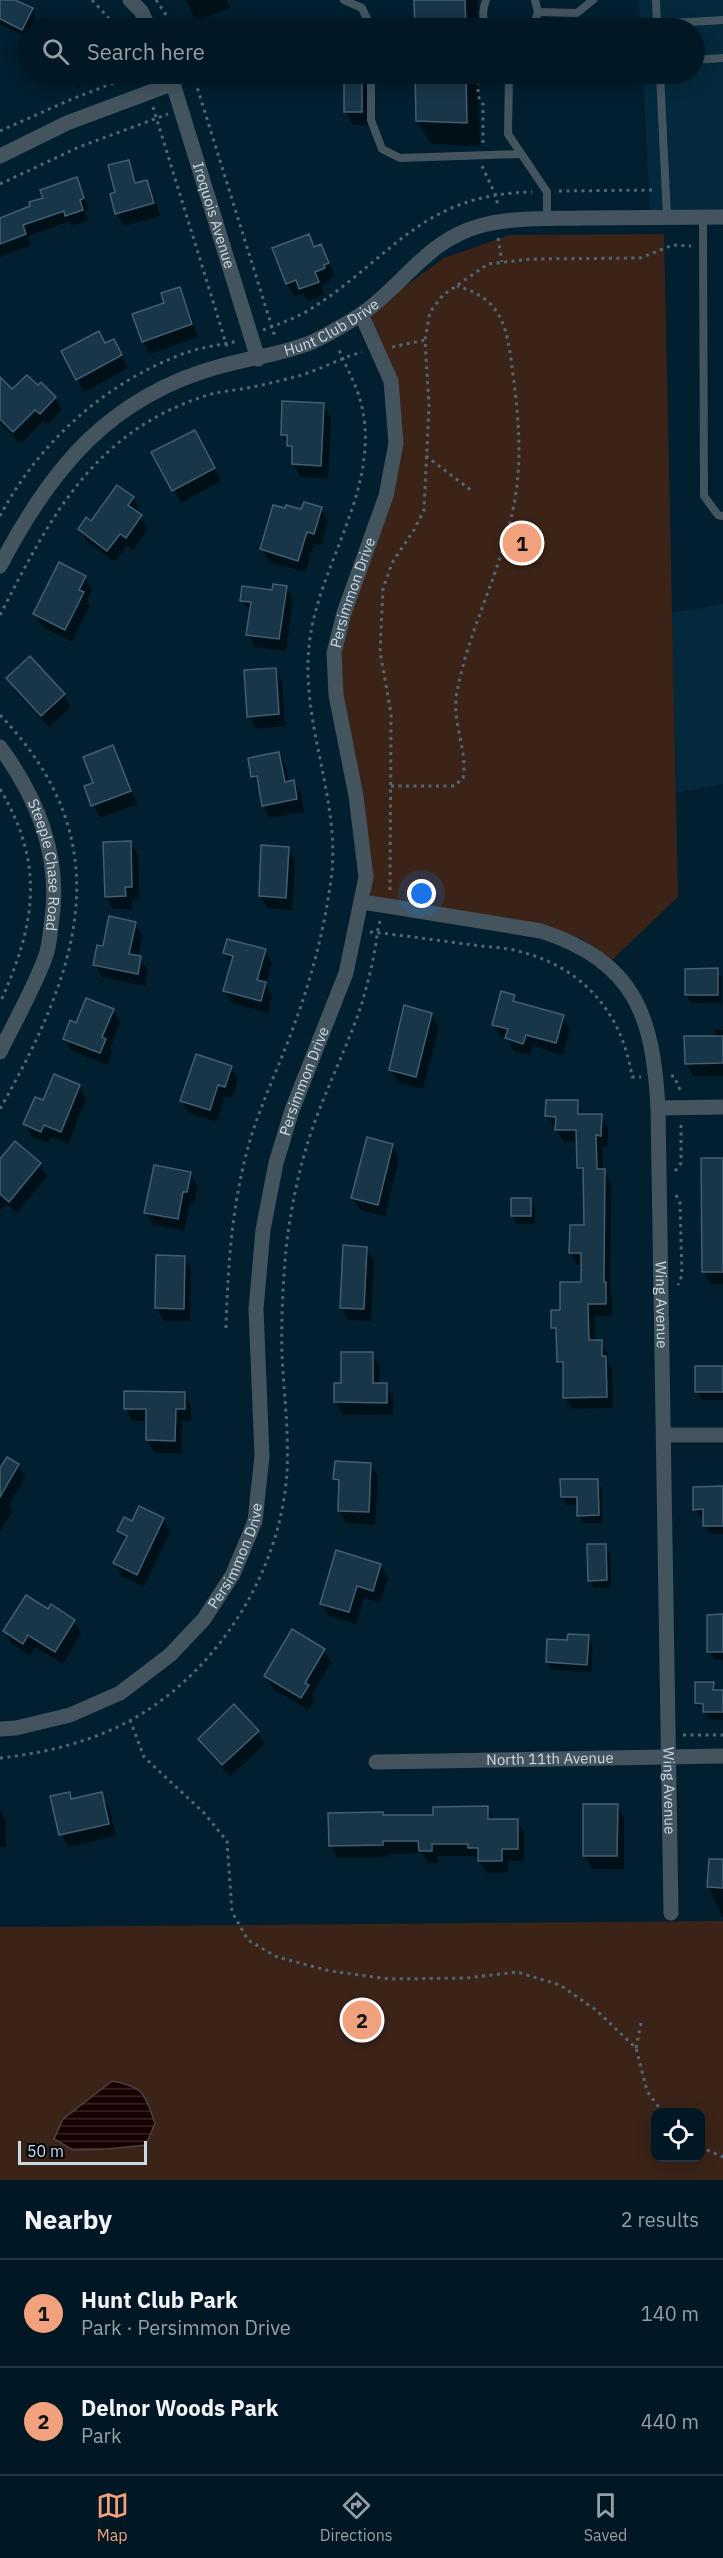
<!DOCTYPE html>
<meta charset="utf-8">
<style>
body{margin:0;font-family:"IBM Plex Sans",sans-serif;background:#0b202b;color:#f1f3f6}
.controls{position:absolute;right:18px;bottom:18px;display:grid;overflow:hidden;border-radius:12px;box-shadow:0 3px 15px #0003}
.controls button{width:54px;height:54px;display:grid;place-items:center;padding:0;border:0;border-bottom:2px solid #233641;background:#011723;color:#f1f3f6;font:30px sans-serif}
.scale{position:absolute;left:18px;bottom:15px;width:129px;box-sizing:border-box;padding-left:6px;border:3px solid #c9dae5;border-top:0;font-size:16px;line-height:21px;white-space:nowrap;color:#c9dae5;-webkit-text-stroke:4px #01070e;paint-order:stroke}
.you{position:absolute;left:422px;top:894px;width:21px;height:21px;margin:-15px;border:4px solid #fff;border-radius:50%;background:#1a73e8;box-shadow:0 0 0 9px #1a73e833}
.badge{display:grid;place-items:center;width:39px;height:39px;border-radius:50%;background:#f1a17c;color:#111;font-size:20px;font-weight:700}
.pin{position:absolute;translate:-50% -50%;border:3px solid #fff;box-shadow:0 2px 6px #0006}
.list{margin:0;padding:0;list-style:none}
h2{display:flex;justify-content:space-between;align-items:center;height:78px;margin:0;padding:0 24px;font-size:26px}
h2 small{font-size:20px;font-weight:400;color:#969fa6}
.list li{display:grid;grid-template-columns:39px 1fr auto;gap:18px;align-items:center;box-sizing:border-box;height:108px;padding:0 24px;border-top:2px solid #233641}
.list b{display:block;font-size:22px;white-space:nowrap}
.list p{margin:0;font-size:20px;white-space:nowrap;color:#969fa6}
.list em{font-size:20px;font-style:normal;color:#969fa6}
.icon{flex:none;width:33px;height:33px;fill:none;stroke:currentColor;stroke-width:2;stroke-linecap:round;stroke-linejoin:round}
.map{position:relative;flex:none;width:723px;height:2180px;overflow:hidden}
.search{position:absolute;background:#011723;box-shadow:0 3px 15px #0003;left:18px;right:18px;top:18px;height:66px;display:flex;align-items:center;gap:15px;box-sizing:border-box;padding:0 21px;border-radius:33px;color:#969fa6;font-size:22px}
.sheet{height:294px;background:#011723}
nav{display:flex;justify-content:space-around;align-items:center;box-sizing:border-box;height:84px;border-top:2px solid #233641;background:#011723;font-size:16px;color:#969fa6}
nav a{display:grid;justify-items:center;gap:3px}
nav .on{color:#f1a17c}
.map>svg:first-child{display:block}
.built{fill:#04293d}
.green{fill:#3b2318;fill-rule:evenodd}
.water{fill:url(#water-rules);stroke:#4c4145;stroke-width:1.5}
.shadow{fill:#0007;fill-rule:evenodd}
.building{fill:#183648;stroke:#415f73;stroke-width:1.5}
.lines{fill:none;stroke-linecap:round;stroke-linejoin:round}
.path{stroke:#4f6876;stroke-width:3;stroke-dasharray:3 4.5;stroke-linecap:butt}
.service{stroke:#43545f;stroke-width:8}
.minor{stroke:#43545f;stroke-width:15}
.labels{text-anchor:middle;stroke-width:4.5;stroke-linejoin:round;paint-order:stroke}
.street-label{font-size:15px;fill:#c9dae5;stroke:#01070e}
</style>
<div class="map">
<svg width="723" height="2180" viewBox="0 0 723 2180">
<defs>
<pattern id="water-rules" width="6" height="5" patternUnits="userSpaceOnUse" patternTransform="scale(1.5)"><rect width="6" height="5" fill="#160000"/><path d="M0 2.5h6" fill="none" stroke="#372525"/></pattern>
</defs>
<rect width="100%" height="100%" fill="#011f2f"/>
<g class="built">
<polygon points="639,0 723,0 723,211 650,212 643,74 694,74 694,28 640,28"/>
<polygon points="723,604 723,784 676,793 672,613"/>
</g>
<g class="green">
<polygon points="664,234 678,897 612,960 580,938 372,897 366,877 371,856 343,701 340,652 399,414 367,314 444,258 510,235"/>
<path d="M723 1921V2180H0V1927ZM656 2112H700V2158H656Z"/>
</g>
<path class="water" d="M112 2081C145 2087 144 2094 155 2123L146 2145 107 2149 73 2150 54 2139 63 2119Z"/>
<g class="shadow">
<polygon points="0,0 12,0 32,9 36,18 31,28 28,28 27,37 0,24"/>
<polygon points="186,0 227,0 230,8 196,21"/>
<rect x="416" y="0" width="62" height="28"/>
<polygon points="69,17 78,28 55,28"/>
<polygon points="67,74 96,74 78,88"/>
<polygon points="346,74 368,74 368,125 353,125 346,112"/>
<polygon points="417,74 479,74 480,146 431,144 417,121"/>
<polygon points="129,161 138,184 147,182 154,194 160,216 124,226 117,213 117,193"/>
<polygon points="76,179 89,209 84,211 88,220 72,226 70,221 28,236 31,245 0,257 0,219 32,207"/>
<polygon points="308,235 315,248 321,246 335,276 330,278 331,281 321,285 325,294 308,301 303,293 294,296 287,283"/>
<polygon points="179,289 186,301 198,337 150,354 143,341 166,304"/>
<polygon points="105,345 120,353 128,368 84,392 77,379"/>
<polygon points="38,387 55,398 62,410 47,425 43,421 23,442 19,442 0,423 0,400"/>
<polygon points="323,405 331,417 328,478 301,477 293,464 294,454 282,435"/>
<polygon points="202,444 221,481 181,503 174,490"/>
<polygon points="133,498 140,511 138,514 148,529 133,550 127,545 115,562 87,542 79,529"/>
<polygon points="321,508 328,521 321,546 314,544 305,572 269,562 262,549 302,511"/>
<polygon points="85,577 92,589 87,600 90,606 72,642 42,626 34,614"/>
<polygon points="286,587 293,600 286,651 255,647 248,634 251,613 241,600"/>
<polygon points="275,669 282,682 285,726 256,729 249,716"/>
<polygon points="8,678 63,695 71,707 49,727 15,691"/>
<polygon points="112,747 137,804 100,818 86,787 95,784"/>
<polygon points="279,754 286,767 289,783 293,782 301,794 304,812 270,818 263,805 261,790 253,776"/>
<polygon points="130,843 138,855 139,899 132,899 132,909 113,909 106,896"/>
<polygon points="288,848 295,861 292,910 267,908 260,896"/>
<polygon points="135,923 142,936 138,957 148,970 145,986 102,977 95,964 104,948"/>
<polygon points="265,950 272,963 266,985 272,996 268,1013 232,1003 225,990 232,965 225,953"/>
<polygon points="717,970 722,978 722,1003 691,1003 686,995"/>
<polygon points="514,996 519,1004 563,1017 570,1029 563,1055 532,1046 530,1056 514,1051 507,1039 501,1037 493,1024"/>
<polygon points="113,1010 120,1022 110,1048 112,1053 107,1065 72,1051 65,1039 77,1025"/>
<polygon points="431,1014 439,1027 423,1089 398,1083 391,1070"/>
<polygon points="715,1030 723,1030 723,1076 693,1076 686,1063 715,1038"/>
<polygon points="231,1067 238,1080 232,1098 225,1096 217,1122 189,1113 182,1101"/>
<polygon points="79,1086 86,1099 68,1144 51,1137 48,1143 32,1137 25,1124 44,1102"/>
<polygon points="577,1102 584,1116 601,1116 608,1128 608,1147 602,1147 603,1171 611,1183 610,1292 612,1296 612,1316 595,1316 595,1342 601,1342 608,1354 608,1362 612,1370 613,1408 572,1409 565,1397 564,1372 558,1362 558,1337 552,1327 582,1284 582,1265 577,1265 571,1253 571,1227 586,1227 585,1179 578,1168 578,1142 564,1142 547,1116"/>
<polygon points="392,1145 399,1158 385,1216 360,1210 353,1198"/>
<polygon points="723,1159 723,1284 711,1284 704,1271"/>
<polygon points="0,1162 40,1164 47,1176 17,1213 6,1204 0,1210"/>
<polygon points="190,1174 198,1186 194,1204 190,1204 184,1231 153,1225 146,1213"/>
<polygon points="530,1199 535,1208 535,1224 517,1224 513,1216"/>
<polygon points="366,1248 374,1261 371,1321 348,1320 341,1307"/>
<polygon points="157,1257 184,1257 191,1270 190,1321 164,1321 156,1308"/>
<path d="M372 1354 380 1366 379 1385H386L393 1397V1415H343L336 1402 343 1385ZM372 1364H375L374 1391H371Z"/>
<polygon points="723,1367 723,1400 702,1400 697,1392"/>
<polygon points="184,1393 191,1406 191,1421 182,1421 182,1453 155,1453 147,1440 148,1421 133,1421 126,1409"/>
<polygon points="0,1463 18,1465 25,1477 9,1506 12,1511 0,1532"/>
<polygon points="371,1464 378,1477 375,1525 346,1523 339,1510 340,1488 335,1479"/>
<polygon points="597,1480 602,1489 602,1523 583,1523 579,1515 578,1505 567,1505 562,1497"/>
<polygon points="723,1488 723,1534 710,1534 705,1526 705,1517 700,1517 695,1509"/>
<polygon points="163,1520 170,1532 144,1587 122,1576 115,1563 125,1542 119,1531"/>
<polygon points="605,1545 610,1554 611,1588 594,1588 589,1580"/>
<polygon points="380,1565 388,1578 380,1603 364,1598 356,1624 329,1616 321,1603"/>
<polygon points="48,1611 74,1621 81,1633 63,1664 35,1647 30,1656 12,1644 5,1631"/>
<polygon points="723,1616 723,1660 714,1660 709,1652"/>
<polygon points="588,1637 593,1645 591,1672 552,1670 547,1662 569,1642"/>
<polygon points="324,1650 331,1663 312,1694 315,1699 308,1710 273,1689 266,1676"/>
<polygon points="713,1684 717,1691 723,1691 723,1720 710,1719 696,1703"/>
<polygon points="257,1732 265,1744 230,1776 207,1752 200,1739"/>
<polygon points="69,1793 73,1800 101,1794 109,1806 116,1836 68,1847 61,1834"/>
<polygon points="585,1805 617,1805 624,1818 624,1869 592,1869 585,1856"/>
<polygon points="487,1808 494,1820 517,1820 524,1833 524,1861 508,1861 508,1873 487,1873 475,1856 438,1856 438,1863 427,1863 422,1853 389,1854 389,1857 337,1858 330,1845 384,1817 435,1816"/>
<polygon points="0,1810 6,1820 6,1847 0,1847"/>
<polygon points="723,1861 723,1918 709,1887"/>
</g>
<g class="building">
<polygon points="0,0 15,0 33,8 22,30 0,19"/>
<polygon points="414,0 465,0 466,28 415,28"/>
<rect x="344" y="74" width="18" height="38"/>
<polygon points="415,74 466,74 467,123 416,121"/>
<polygon points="129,160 135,183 147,180 154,203 115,214 110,194 115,192 108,165"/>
<polygon points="77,177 84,198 80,200 83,210 65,216 64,211 23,225 26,234 0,244 0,218 30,206 29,202 43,198 40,190"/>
<polygon points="309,234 314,247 321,244 329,263 324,265 325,268 315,272 319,282 299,289 296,280 286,284 272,248"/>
<polygon points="180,287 192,324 142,342 132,314 164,303 161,293"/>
<polygon points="99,331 105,343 114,339 122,355 76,380 61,351"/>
<polygon points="27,375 38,385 41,382 56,397 40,414 35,410 13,432 0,419 0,377 12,389"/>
<polygon points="282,401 324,403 321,466 292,464 292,446 287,446 287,435 281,435"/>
<polygon points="195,430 215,468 172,491 151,452"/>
<polygon points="117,485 134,497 128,505 142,515 126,538 120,534 107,551 78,529 86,517 91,521"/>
<polygon points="304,502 322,507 314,534 307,532 298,561 260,549 273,505 285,508 286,505 301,509"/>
<polygon points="59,562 86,576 79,590 84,592 65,630 33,614"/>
<polygon points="273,584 287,586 279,639 246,635 251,602 240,601 242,586 272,590"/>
<polygon points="30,656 65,694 41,716 6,678"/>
<polygon points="276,668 279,714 247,717 244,670"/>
<polygon points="113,745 131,791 91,806 84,786 93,783 83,757"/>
<polygon points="279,752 285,782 294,780 297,799 262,806 257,776 251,777 248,758"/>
<polygon points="131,841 132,887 125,887 126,896 105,897 103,842"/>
<polygon points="261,845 289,847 286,898 259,896"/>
<polygon points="109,916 136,922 129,954 141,956 138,974 93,965 97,945 103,946"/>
<polygon points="227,939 266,949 257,980 266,982 261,1001 223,991 233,956 223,953"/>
<polygon points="718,968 718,995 685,995 685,969"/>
<polygon points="501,991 515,995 513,1001 564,1015 556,1043 526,1035 523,1044 505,1038 508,1029 492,1025"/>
<polygon points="86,998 114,1009 102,1037 106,1039 100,1053 63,1039 70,1020 76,1023"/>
<polygon points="404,1005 432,1013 416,1077 389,1070"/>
<polygon points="684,1036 723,1036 723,1063 685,1064"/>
<polygon points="196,1054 232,1066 225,1087 218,1085 210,1110 180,1101"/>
<polygon points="54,1074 80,1085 61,1132 44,1125 41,1132 23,1124 35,1097 43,1100"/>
<polygon points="546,1100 578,1100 578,1114 602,1114 601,1136 596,1135 597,1169 605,1169 604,1282 606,1282 606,1304 588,1304 589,1340 602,1340 602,1356 606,1356 607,1397 563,1398 563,1362 557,1362 556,1328 551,1328 551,1310 560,1310 560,1282 581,1282 581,1253 569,1253 570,1225 584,1225 583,1168 577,1168 576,1130 555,1130 556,1117 545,1116"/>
<polygon points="367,1137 393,1144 378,1205 351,1198"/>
<polygon points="15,1141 41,1163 9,1202 0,1194 0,1159"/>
<polygon points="701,1158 723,1158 723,1272 702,1272"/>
<polygon points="154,1165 191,1172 187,1192 183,1192 178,1219 144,1213"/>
<rect x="511" y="1198" width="20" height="18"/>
<polygon points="343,1245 367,1247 364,1309 340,1308"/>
<polygon points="156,1255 185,1256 184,1309 155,1308"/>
<polygon points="341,1352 373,1352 373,1383 387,1383 387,1403 334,1402 334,1383 341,1383"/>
<rect x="695" y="1366" width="28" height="26"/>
<polygon points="124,1391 185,1392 185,1409 176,1409 175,1441 146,1440 146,1409 124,1409"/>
<polygon points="7,1457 19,1464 0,1497 0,1468"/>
<polygon points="335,1461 371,1463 369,1512 338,1511 339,1480 333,1479"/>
<polygon points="560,1479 598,1479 599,1515 577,1516 577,1497 561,1497"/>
<polygon points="723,1486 723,1526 703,1526 703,1509 693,1510 693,1487"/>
<polygon points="139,1506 164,1518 137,1575 113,1563 127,1536 117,1531 124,1517 132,1521"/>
<polygon points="587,1544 606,1544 607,1580 588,1581"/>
<polygon points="336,1550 381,1564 373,1591 357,1586 349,1612 320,1604"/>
<polygon points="26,1595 48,1609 51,1604 75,1620 55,1652 28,1635 23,1644 3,1631"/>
<polygon points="723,1614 723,1652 707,1652 707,1615"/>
<polygon points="292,1629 325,1649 305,1683 309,1685 301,1698 264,1676"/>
<polygon points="568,1634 589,1635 587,1665 546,1662 547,1639 567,1640"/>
<polygon points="695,1682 714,1682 713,1690 723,1690 723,1712 703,1712 703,1704 695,1703"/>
<polygon points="234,1704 259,1731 222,1765 198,1739"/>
<polygon points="70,1792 71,1799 102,1792 109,1824 59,1835 50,1796"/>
<polygon points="583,1804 618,1804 617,1856 583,1856"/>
<polygon points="488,1806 488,1819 518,1819 518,1849 502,1849 502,1861 478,1861 478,1848 468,1848 468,1844 432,1844 432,1851 419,1851 418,1841 383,1841 383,1845 329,1846 328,1813 383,1812 383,1815 433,1815 433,1807"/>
<polygon points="709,1859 723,1859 723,1888 707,1887"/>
</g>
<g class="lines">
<g class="path">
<polyline points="92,0 118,28"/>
<polyline points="156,0 175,28"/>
<polyline points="193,74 275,337"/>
<polyline points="478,74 478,96 483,104 483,144"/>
<polyline points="153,107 228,350"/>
<polyline points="0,131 72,99 137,74"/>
<polyline points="482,166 496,196 498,207"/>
<polyline points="0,184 79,147 168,114"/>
<polyline points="559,191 655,190"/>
<polyline points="498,238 502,262"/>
<path d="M263 330C282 323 301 316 317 305 396 252 425 194 532 192"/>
<polyline points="392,347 425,340"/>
<polyline points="426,456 472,491"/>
<path d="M0 516C39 442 106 382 185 353 202 347 220 345 238 341"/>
<path d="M0 615C50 518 93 432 205 396 216 392 229 391 241 389 260 386 279 381 298 376 320 370 340 358 362 352"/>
<path d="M0 715C124 844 78 971 0 1109"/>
<path d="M391 786H454L463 778C468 750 451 721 457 692 468 632 499 575 512 514 523 467 519 421 513 374 507 330 505 300 457 286"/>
<path d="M0 789C46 866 35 925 0 1003"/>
<polyline points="390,890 391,713 380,652 383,589 392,563 414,530 424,510 429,406 425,340 430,312 443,295 488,264 531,259 640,258 673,245 691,246"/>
<path d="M370 932C402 935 434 940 466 944 485 947 507 947 525 953 586 970 623 1016 632 1077H641"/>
<polyline points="671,1076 674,1076 681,1092"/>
<polyline points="675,1171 681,1163 681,1122"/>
<polyline points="676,1195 680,1203 682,1275 678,1285"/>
<path d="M226 1328C228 1263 232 1200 251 1137 263 1099 280 1064 293 1028 311 980 324 931 331 880 342 798 298 721 310 638 321 560 382 485 361 403 356 383 345 366 338 347"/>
<polyline points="130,1720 144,1757 204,1813 227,1841 232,1912 248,1940 277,1957 330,1971 389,1979 467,1978 517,1972 560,1985 596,2010 636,2048 647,2091 662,2112"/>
<polyline points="683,1735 723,1735"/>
<path d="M0 1758C45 1753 91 1742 131 1720 218 1672 281 1571 287 1472 289 1433 284 1394 282 1355 281 1320 283 1284 286 1249 290 1214 297 1178 307 1145 322 1096 346 1051 362 1003 367 985 372 967 375 949 377 939 377 928 381 919"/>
<polyline points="636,2048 641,2023"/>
<polyline points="700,2147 723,2157"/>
</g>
<g class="service">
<polyline points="344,0 362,8 371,28"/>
<path d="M486 0C482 11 482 19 487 28"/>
<polyline points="656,0 657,28"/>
<polyline points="538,12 577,13 593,0"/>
<polyline points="657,24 723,20"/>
<polyline points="533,28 538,12 535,0"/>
<polyline points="694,60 723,58"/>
<polyline points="371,74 371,120 382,149 400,158 521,154"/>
<polyline points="509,74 508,134 547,192 547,219"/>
<polyline points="660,74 667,217"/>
<polyline points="703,217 704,496 718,515 723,516"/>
</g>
<g class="minor">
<polyline points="130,0 141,11 149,28"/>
<path id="s1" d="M170 74 258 359"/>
<polyline points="0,156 67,123 174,83"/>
<path id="s2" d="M0 566C51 468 110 396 221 366 249 358 277 355 304 345 316 342 349 322 360 315 405 285 425 240 483 225 515 217 549 219 582 218 629 218 676 217 723 217"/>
<path id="s3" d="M0 747C39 800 62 860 51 926 50 936 49 948 45 958 33 990 15 1021 0 1052"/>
<path id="s4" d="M363 902 541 931C635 962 653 1015 658 1108L671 1913"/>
<polyline points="658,1108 723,1107"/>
<polyline points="664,1435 723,1435"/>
<path id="s5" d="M0 1729 16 1728 70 1715 120 1693 170 1655 204 1619 233 1574 255 1521 262 1456 256 1309 263 1230 276 1163 292 1110 346 973 366 877 356 796 336 695 334 653 344 613 386 496 396 443 391 381 361 314"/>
<path id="s6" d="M376 1762 723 1756"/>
</g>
</g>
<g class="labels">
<g class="street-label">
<text dy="5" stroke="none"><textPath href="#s1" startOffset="148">Iroquois Avenue</textPath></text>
<text dy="5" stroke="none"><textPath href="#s2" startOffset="426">Hunt Club Drive</textPath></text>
<text dy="5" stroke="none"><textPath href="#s5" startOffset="1300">Persimmon Drive</textPath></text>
<text dy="5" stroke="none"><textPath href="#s3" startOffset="129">Steeple Chase Road</textPath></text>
<text dy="5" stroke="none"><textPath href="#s5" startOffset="796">Persimmon Drive</textPath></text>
<text dy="5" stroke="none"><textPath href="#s4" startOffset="608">Wing Avenue</textPath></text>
<text dy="5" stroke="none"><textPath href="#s5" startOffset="310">Persimmon Drive</textPath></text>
<text dy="5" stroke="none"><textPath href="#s6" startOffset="174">North 11th Avenue</textPath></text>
<text dy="5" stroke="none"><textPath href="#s4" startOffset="1094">Wing Avenue</textPath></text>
</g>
</g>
</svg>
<div class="controls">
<button><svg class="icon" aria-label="locate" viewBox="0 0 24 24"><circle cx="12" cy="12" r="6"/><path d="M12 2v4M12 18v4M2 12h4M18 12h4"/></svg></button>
</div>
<div class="scale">50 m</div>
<div class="you"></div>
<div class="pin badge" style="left:522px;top:543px">1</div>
<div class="pin badge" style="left:362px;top:2020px">2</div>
<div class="search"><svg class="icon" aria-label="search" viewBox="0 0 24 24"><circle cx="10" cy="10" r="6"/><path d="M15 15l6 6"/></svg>Search here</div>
</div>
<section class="sheet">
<h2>Nearby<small>2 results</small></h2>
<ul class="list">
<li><span class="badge">1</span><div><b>Hunt Club Park</b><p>Park · Persimmon Drive</p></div><em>140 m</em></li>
<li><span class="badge">2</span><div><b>Delnor Woods Park</b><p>Park</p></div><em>440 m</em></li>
</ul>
</section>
<nav>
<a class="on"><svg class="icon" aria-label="map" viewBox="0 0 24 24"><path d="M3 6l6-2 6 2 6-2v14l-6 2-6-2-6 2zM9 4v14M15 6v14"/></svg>Map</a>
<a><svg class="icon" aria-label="directions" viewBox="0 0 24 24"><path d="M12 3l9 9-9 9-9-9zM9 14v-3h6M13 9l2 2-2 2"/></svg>Directions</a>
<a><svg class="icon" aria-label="saved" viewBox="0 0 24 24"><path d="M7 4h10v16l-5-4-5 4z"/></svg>Saved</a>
</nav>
